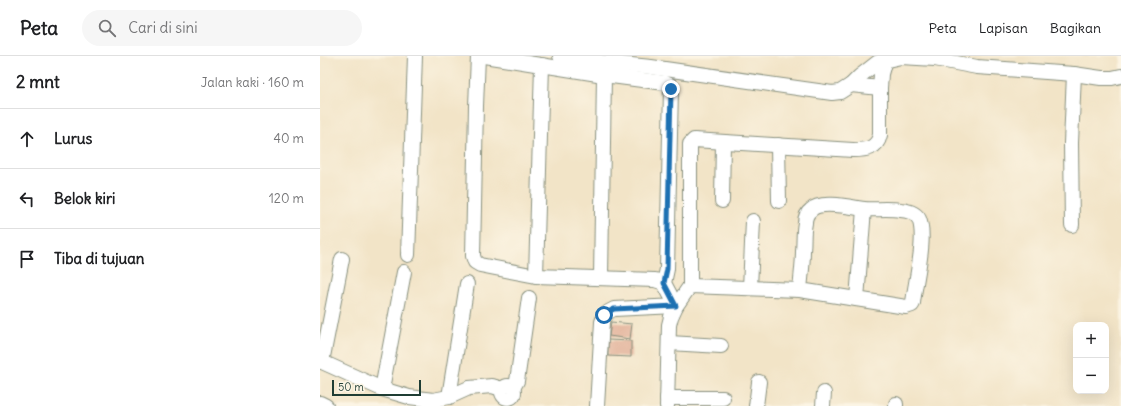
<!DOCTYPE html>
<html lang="id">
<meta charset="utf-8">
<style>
body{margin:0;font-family:Delius,sans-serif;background:#f6f6f6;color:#202124}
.controls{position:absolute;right:12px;bottom:12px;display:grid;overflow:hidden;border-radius:8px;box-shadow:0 4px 16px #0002}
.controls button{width:36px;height:36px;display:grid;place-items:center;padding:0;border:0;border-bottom:1px solid #e0e0e0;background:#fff;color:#202124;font:20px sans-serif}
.scale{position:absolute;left:12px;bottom:10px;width:89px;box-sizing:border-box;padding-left:4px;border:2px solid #1f3d34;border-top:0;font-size:11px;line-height:14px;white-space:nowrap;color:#1f3d34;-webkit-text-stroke:3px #fcf5e5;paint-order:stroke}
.stop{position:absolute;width:12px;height:12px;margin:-9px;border:3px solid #1f6fb2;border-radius:50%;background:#fff}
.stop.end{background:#1f6fb2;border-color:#fff;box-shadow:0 1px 4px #0008}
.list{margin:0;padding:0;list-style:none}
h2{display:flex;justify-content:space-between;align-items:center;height:52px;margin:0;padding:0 16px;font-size:17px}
h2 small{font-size:13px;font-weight:400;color:#757577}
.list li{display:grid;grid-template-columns:26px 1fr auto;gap:12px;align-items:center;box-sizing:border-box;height:60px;padding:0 16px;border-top:1px solid #e0e0e0}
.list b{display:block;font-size:15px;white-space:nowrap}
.list em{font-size:13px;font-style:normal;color:#757577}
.icon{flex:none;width:22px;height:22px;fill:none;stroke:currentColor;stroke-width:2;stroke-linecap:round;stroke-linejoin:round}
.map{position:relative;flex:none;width:801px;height:350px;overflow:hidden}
header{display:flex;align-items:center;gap:24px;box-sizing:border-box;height:56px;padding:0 20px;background:#fff;border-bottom:1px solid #e0e0e0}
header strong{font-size:19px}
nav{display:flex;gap:22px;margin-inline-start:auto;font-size:14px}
.search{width:280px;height:36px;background:#f6f6f6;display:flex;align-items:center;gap:10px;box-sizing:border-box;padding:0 14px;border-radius:22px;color:#757577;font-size:15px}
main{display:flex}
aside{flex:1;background:#fff}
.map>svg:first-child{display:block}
.building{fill:#e0ac93}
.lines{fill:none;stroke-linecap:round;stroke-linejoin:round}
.minor-casing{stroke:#88907e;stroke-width:16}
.minor{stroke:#fff;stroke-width:14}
.route{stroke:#1f6fb2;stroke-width:5}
</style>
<header>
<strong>Peta</strong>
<div class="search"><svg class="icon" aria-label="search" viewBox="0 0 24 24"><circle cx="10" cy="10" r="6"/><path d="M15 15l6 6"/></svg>Cari di sini</div>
<nav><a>Peta</a><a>Lapisan</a><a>Bagikan</a></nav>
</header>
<main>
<aside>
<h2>2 mnt<small>Jalan kaki · 160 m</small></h2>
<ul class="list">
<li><svg class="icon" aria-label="ahead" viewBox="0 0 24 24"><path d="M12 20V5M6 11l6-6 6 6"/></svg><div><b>Lurus</b></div><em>40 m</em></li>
<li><svg class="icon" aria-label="left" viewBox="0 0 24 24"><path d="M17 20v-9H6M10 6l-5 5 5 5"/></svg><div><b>Belok kiri</b></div><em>120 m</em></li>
<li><svg class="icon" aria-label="arrive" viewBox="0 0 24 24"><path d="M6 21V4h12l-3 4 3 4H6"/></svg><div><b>Tiba di tujuan</b></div></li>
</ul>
</aside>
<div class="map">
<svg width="801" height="350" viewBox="0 0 801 350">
<rect width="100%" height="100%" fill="#fcf5e5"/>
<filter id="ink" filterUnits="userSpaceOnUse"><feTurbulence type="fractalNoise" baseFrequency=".025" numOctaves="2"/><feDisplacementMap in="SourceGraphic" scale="8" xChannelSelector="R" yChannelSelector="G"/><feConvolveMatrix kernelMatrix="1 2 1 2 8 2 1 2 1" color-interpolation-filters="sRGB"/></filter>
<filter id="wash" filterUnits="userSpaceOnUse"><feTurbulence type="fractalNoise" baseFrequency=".012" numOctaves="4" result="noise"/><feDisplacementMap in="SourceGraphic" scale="16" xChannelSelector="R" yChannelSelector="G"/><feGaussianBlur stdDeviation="0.9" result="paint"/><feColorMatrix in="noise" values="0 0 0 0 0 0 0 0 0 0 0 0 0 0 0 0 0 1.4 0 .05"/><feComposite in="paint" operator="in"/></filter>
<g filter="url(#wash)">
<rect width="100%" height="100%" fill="#f2e4c7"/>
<g id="blocks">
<g class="building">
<polygon points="291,266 312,268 310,283 289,280"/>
<polygon points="288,284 311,285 311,301 288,300"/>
</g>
</g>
</g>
<g filter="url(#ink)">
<use href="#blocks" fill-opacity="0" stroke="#88907e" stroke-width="1"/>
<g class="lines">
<g class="minor-casing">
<g id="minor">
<polyline points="158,0 156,50 153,200 155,206 160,209 216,220 335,224 344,227"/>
<path d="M164 0 284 19 345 27 350 29 351 33 347 213 344 227 356 250 294 253C287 256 284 259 282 266L277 350"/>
<polyline points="240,0 281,6 331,11 512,37 520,36 531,29 540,20 558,6 581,1 615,3 657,11 754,18 781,22 792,22 801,20"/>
<polyline points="531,29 560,32"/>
<polyline points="458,89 459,145"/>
<polyline points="402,145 403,86"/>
<polyline points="752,169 751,87 754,18"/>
<polyline points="88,199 95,0"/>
<polyline points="216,220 222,9"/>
<polyline points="281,222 284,19"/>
<path d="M370 230 480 234 586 251 592 249 593 247C595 226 607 182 599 163 596 157 587 154 580 154 568 152 556 154 544 153 531 151 500 144 491 154 487 157 485 162 485 167 483 176 484 186 483 195 483 208 481 221 480 234"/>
<polyline points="430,232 433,165"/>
<polyline points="537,243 544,153"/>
<polyline points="349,287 401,290"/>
<polyline points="0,305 62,333 89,341 113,344 129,341 149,332 172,330 182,333"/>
<polyline points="2,306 22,203"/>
<circle cx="188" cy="336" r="6"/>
<polyline points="193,332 197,325 209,242"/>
<polyline points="62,333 84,216"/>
<polyline points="129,341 147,228"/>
<polyline points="347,342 403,342"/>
<polyline points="0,347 6,350"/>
<path d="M347 350 349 269 351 261 356 250 370 230V88L374 84 533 94C546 94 557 93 560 79V32L561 18 566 0"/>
<polyline points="436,350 439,326"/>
<polyline points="503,350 504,337"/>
<polyline points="576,350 576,348"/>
</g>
</g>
<use href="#minor" class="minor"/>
</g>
</g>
<g class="lines" filter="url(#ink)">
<polyline class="route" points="284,259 288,256 294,253 356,250 344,227 347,213 351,33"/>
</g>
</svg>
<div class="controls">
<button>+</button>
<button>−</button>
</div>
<div class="scale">50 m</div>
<div class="stop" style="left:284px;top:259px"></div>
<div class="stop end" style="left:351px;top:33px"></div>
</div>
</main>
